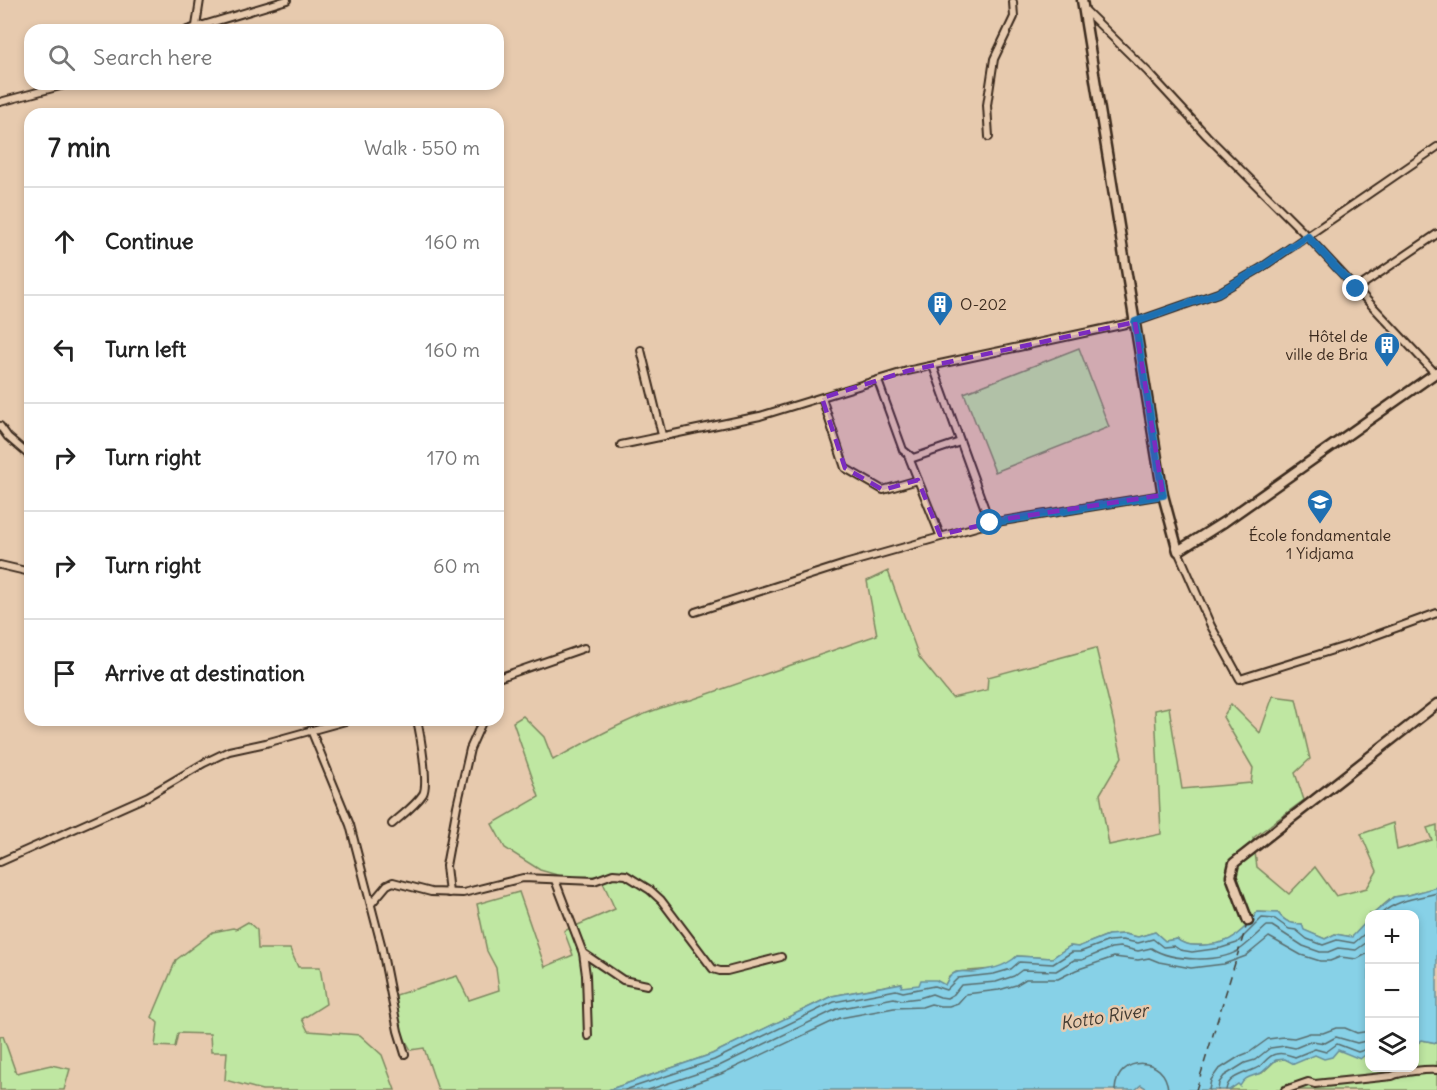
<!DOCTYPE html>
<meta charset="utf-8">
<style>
body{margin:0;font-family:Delius,sans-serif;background:#f6f6f6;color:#222}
.controls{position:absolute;right:18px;bottom:18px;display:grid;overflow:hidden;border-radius:12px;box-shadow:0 3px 9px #0003}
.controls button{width:54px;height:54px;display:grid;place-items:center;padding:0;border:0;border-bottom:2px solid #e0e0e0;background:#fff;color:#222;font:30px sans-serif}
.stop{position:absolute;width:18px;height:18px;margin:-14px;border:4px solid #1f6fb2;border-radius:50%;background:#fff}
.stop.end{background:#1f6fb2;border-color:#fff;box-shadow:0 2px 6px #0008}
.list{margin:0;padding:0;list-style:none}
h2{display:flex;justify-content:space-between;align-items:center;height:78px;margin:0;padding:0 24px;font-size:26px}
h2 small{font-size:20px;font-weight:400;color:#767676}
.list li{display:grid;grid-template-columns:39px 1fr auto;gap:18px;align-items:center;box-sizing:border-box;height:108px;padding:0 24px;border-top:2px solid #e0e0e0}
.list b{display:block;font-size:22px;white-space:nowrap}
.list em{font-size:20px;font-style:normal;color:#767676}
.icon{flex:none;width:33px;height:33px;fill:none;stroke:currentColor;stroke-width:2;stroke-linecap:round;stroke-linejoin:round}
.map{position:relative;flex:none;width:1437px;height:1090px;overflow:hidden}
.search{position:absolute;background:#fff;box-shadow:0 3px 9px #0003;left:24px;top:24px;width:480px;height:66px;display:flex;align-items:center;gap:15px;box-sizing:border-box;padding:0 21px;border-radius:18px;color:#767676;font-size:22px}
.panel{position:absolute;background:#fff;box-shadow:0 3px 9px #0003;left:24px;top:108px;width:480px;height:618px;border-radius:18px}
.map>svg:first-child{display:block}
.green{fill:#bfe7a2;stroke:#7d8860;stroke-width:1.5}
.water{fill:#87d1e7;stroke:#698e97;stroke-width:1.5}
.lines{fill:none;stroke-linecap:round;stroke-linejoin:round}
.shore{stroke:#596d6e;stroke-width:1.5}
.ferry{stroke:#433b32;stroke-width:1.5;stroke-dasharray:8 6;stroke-linecap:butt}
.street-casing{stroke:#3b2a1e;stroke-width:10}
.secondary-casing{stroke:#3b2a1e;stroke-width:13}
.street{stroke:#e7caae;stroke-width:6}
.secondary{stroke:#e7caae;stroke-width:8}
.route{stroke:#1f6fb2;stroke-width:8}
.marked{fill:#7b2cbf;fill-opacity:0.2;stroke:#7b2cbf;stroke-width:4.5;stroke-dasharray:12 8;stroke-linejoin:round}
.labels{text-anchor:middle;stroke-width:5;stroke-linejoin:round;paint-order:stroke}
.poi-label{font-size:16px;fill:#3b2a1e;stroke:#e7caae;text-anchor:start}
.water-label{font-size:18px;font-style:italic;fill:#433b32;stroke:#e7caae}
</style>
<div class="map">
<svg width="1437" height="1090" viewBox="0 0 1437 1090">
<rect width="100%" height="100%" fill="#e7caae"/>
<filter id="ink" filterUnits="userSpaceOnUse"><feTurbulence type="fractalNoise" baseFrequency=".0167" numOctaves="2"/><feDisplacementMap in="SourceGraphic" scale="12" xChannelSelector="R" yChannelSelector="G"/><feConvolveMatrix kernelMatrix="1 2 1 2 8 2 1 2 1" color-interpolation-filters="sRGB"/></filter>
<g filter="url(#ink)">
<g class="green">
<polygon points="1079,348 1109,427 995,472 964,393"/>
<path d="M888 571 919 657 952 698 987 690 988 677 1096 648 1122 757 1100 794 1109 845 1161 834 1155 710 1169 707 1182 789 1251 783 1253 768 1223 717 1231 704 1260 733 1273 696 1296 699 1310 759 1295 773 1304 800 1253 838 1257 867 1289 894 1315 867 1336 896 1367 888 1377 871 1361 834 1393 823 1397 850 1432 840 1427 828 1437 825V887L1409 895 1393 897 1373 914H1370C1369 924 1359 931 1352 937L1335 934 1325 939 1303 930 1302 924C1291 924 1285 922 1278 913L1257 912C1252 922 1244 929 1235 936 1224 945 1187 950 1177 939L1165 941 1155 932 1138 937 1124 934 1108 935 1078 947 1070 946 1052 958 1017 956 1009 964 993 969 956 972 949 977 945 985 900 987 901 983 832 996 712 1054 608 1090H438L424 1048 411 1050 399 1029 396 995 457 976 469 1000 499 990 496 968 487 951 477 904 519 892 545 967 573 955 564 931 615 909 600 876 564 877 540 870 505 848 492 824 539 797 513 722 523 716 544 737 553 760C593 738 646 708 691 700L877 635 867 581Z"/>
<polygon points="248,922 257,930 258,949 290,949 298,967 320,967 326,1004 302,1019 308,1031 360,1035 382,1055 395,1090 262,1090 225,1080 227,1052 211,1052 210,1034 178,1033 175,1047 155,1046 158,1023 152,1017 176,960 213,932 233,928 236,929"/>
<polygon points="3,1036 16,1073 51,1065 70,1069 64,1090 0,1090 0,1037"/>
<polygon points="1422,1040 1437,1043 1437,1090 1229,1090 1251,1075 1262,1073 1276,1060 1285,1059 1294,1063 1309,1056 1338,1050 1363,1056 1369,1052 1370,1068 1414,1068 1415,1045"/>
</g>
<g class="water">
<polygon points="1437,887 1437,1043 1422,1040 1415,1045 1414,914 1373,914 1394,897 1409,895"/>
<path d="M1257 912 1278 913C1285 922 1291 924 1302 924L1304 930 1325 939 1335 934 1352 937 1369 919V1052L1360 1059 1338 1050 1332 1057 1324 1059 1315 1055 1294 1064 1285 1059 1276 1060C1271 1063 1266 1070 1261 1073 1251 1077 1245 1076 1240 1086L1238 1084 1229 1090H1149L1141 1085 1135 1090H608L712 1054 832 996 902 983 901 987 919 985 921 980H936L945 985C948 979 951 973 958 972 962 971 968 972 972 972 989 970 1005 967 1017 956L1052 958 1070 946 1078 947 1108 935 1124 934 1138 937 1155 932 1165 941 1177 939C1187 950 1224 945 1235 936 1244 929 1252 922 1257 912Z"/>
</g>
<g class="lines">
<g class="shore">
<path d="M1381 914C1396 900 1417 898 1437 893"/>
<polyline points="625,1090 714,1060 834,1002 896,990 903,992 934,986 946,990 958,978 994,974 1011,969 1019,962 1053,964 1072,952 1080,952 1109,941 1122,940 1138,943 1153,939 1163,947 1174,946 1180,950 1192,952 1221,948 1237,943 1262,918 1275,919 1289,929 1296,930 1307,939 1323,945 1337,940 1354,943 1370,929"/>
<path d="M648 1090 717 1067 837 1009 894 998 902 1000 919 998 932 994 940 997 947 998 954 994 961 985 996 982 1014 976 1022 970 1056 971 1074 960H1082L1111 948 1120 947 1138 951 1151 948C1171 961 1222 964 1242 948 1251 941 1259 933 1267 926H1272L1303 946 1320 952H1328L1338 948 1356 950 1370 940"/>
<polyline points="675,1090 721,1074 840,1018 894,1008 922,1007 931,1004 940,1006 949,1006 958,1003 966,994 999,990 1016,985 1026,979 1058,979 1076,970 1114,957 1138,960 1149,958 1159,962 1191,968 1224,964 1246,956 1269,937 1301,955 1320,961 1330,961 1340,957 1357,959 1370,952"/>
<path d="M1115 1090C1117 1054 1166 1055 1168 1090"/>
<polyline points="1209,1090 1211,1080 1218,1070 1240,1056 1250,1052 1268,1039 1284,1037 1294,1038 1310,1033 1323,1033 1336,1028 1345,1028 1357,1033 1370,1031"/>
<polyline points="1218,1090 1219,1083 1224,1076 1245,1063 1255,1060 1270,1048 1285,1046 1295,1048 1312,1041 1325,1043 1336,1037 1357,1043 1370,1040"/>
<path d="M1226 1090C1228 1074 1251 1073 1260 1066 1265 1062 1269 1055 1276 1054 1283 1052 1289 1055 1295 1057L1315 1049 1326 1052 1337 1044 1358 1052 1370 1048"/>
</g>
<polyline class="ferry" points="1196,1090 1247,924"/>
<g class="street-casing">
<g id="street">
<polyline points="1084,9 1148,72 1207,136 1307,236 1435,373"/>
<polyline points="196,26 200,0"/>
<polyline points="187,30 287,0"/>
<polyline points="0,102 68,84"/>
<polyline points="989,137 987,105 994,59 1014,17 1013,2"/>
<polyline points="1356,289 1437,234"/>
<polyline points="641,350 662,435"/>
<polyline points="933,366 990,523"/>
<polyline points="878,381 903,450 913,458 960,442"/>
<polyline points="822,398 845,468 883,490 918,480"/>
<polyline points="0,426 8,437 30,456"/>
<polyline points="621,445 760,416 907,371 1135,322 1218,293 1261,268 1437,147"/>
<polyline points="908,455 940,535"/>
<polyline points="1178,551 1211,626 1240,679 1349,645 1437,613"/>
<polyline points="0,565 30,572"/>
<polyline points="695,612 845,564 990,523 1163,495"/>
<polyline points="498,678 584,648"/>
<polyline points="311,730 350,825 381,944 398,1031 405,1054"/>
<path d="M392 824C402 815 416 805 423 794 429 784 420 733 417 720"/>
<polyline points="0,862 148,796 204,763 229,751 266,743 349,720"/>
<polyline points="555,880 583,953 586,975 588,1036"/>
<polyline points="449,893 446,866 457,806 470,749 483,720"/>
<polyline points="371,904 387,885 393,882 431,892 463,893 523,878 594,881 613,874 626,875 650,890 661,900 713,969 720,971 727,971 781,957"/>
<polyline points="583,953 623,980 647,985"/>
<path d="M1285 1090 1308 1082 1315 1084 1392 1076C1400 1072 1428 1069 1437 1070"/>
</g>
</g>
<g class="secondary-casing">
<g id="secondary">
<polyline points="1082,0 1163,495 1178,551 1224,522 1437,372"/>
<polyline points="1248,921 1231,876 1234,863 1437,704"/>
</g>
</g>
<use href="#street" class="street"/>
<use href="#secondary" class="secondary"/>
</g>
</g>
<g class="lines" filter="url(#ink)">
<polyline class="route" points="990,523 1163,495 1135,322 1218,293 1261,268 1307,236 1356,289"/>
</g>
<path class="marked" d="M1135 322 1163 495 1011 518 940 535 918 480 883 490 845 468 822 398 907 371Z"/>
<defs>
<g id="building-pin" transform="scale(1.35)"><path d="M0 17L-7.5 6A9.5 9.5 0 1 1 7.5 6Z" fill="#1f6fb2" stroke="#e7caae"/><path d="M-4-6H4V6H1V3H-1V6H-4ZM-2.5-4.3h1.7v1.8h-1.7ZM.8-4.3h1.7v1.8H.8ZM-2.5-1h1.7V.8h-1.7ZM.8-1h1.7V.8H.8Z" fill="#fff"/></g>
<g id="school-pin" transform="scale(1.35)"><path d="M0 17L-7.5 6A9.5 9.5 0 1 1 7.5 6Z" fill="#1f6fb2" stroke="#e7caae"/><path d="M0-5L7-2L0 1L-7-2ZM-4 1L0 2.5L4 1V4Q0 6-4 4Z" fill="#fff"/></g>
</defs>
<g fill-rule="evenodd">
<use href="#building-pin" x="940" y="304"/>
<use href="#building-pin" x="1387" y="345"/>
<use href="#school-pin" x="1320" y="502"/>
</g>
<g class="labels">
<g class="poi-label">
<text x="960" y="310">O-202</text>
<text x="1368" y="342" text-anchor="end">Hôtel de<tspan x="1368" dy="18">ville de Bria</tspan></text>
<text x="1320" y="541" text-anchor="middle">École fondamentale<tspan x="1320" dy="18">1 Yidjama</tspan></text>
</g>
<g class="water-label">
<text transform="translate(1104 1017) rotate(-9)" y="6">Kotto River</text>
</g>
</g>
</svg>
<div class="controls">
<button>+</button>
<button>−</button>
<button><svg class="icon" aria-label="layers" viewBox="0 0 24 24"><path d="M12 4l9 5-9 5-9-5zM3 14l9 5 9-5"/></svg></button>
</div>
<div class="stop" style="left:990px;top:523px"></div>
<div class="stop end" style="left:1356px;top:289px"></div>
<div class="search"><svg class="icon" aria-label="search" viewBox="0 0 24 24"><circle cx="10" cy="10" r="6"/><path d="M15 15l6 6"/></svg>Search here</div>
<section class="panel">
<h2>7 min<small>Walk · 550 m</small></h2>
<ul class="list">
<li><svg class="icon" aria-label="ahead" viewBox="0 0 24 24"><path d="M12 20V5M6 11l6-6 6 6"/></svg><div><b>Continue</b></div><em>160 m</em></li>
<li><svg class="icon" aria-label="left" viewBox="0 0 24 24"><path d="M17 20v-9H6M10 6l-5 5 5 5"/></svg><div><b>Turn left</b></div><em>160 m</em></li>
<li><svg class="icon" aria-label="right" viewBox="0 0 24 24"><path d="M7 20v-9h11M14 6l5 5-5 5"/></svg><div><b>Turn right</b></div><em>170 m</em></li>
<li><svg class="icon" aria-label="right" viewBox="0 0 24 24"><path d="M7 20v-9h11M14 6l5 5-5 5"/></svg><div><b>Turn right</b></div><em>60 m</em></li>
<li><svg class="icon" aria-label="arrive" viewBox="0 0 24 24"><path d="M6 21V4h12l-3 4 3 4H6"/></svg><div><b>Arrive at destination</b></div></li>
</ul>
</section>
</div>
